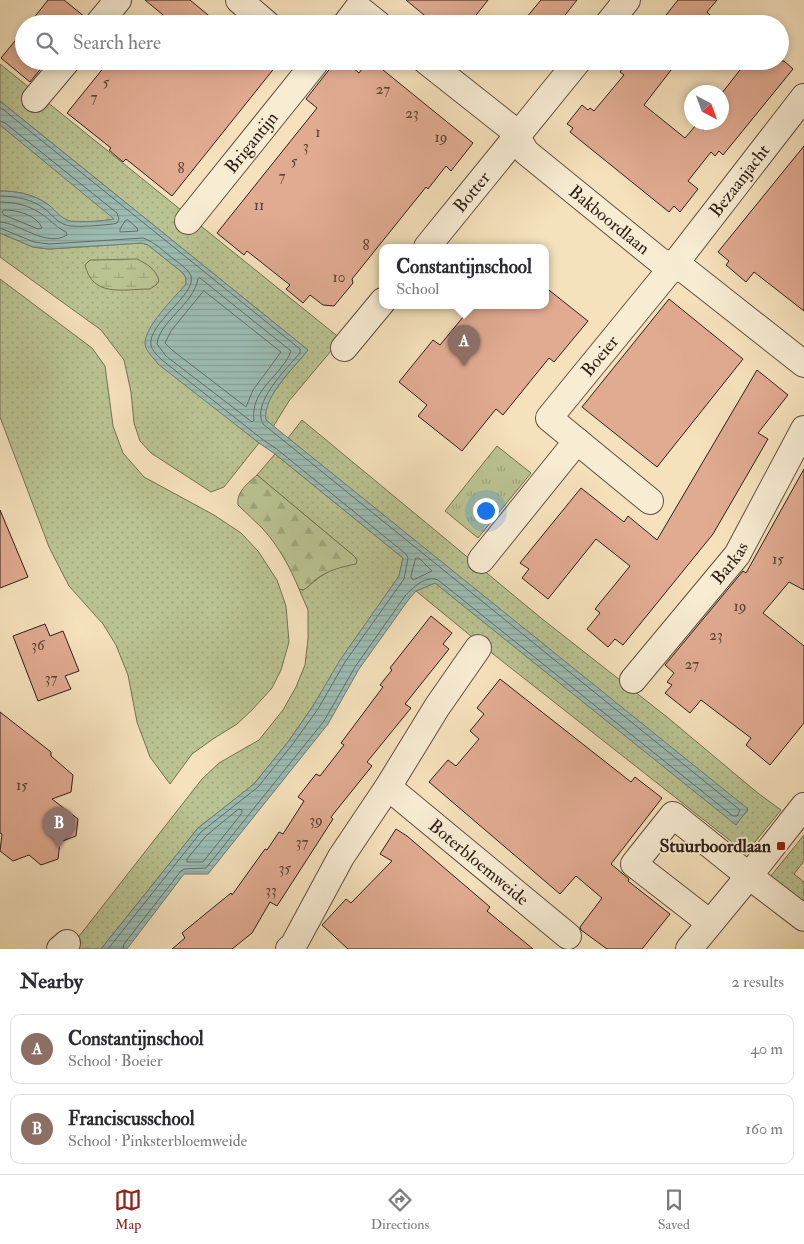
<!DOCTYPE html>
<meta charset="utf-8">
<style>
body{margin:0;font-family:"IM FELL Double Pica",serif;background:#f2f2f3;color:#2b2b33}
.compass{position:absolute;left:684px;top:85px;width:45px;height:45px;border-radius:50%;background:#fff;box-shadow:0 2px 8px #0003;rotate:139deg}
.you{position:absolute;left:485px;top:510px;width:18px;height:18px;margin:-12px;border:4px solid #fff;border-radius:50%;background:#1a73e8;box-shadow:0 0 0 8px #1a73e833}
.badge{display:grid;place-items:center;width:32px;height:32px;border-radius:50%;background:#8f2418;color:#fff;font-size:16px;font-weight:700}
.pin{position:absolute;translate:-50% -41px;filter:drop-shadow(0 1px 2px #0008)}
.pin::after{content:'';position:absolute;top:26px;width:18px;height:15px;background:inherit;clip-path:polygon(0 0,100% 0,50% 100%)}
.popup{position:absolute;left:379px;top:244px;width:170px;height:65px;box-sizing:border-box;display:grid;place-content:center;border-radius:10px;background:#fff;filter:drop-shadow(0 1px 4px #0005);font-size:16px;white-space:nowrap;color:#7c7c81}
.popup b{font-size:19px;color:#2b2b33}
.popup::after{content:'';position:absolute;left:50%;top:100%;margin-left:-10px;border:10px solid transparent;border-top-color:#fff}
.list{margin:0;padding:0;list-style:none}
h2{display:flex;justify-content:space-between;align-items:center;height:65px;margin:0;padding:0 20px;font-size:21px}
h2 small{font-size:16px;font-weight:400;color:#7c7c81}
.list li{display:grid;grid-template-columns:32px 1fr auto;gap:15px;align-items:center;box-sizing:border-box;height:70px;margin:0 10px 10px;padding:0 10px;border:1px solid #e1e1e2;border-radius:10px}
.list b{display:block;font-size:19px;white-space:nowrap}
.list p{margin:0;font-size:16px;white-space:nowrap;color:#7c7c81}
.list em{font-size:16px;font-style:normal;color:#7c7c81}
.icon{flex:none;width:28px;height:28px;fill:none;stroke:currentColor;stroke-width:2;stroke-linecap:round;stroke-linejoin:round}
.map{position:relative;flex:none;width:804px;height:949px;overflow:hidden}
.search{position:absolute;background:#fff;box-shadow:0 2px 8px #0003;left:15px;right:15px;top:15px;height:55px;display:flex;align-items:center;gap:12px;box-sizing:border-box;padding:0 18px;border-radius:28px;color:#7c7c81;font-size:19px}
.sheet{height:225px;background:#fff}
nav{display:flex;justify-content:space-around;align-items:center;box-sizing:border-box;height:70px;border-top:1px solid #e1e1e2;background:#fff;font-size:14px;color:#7c7c81}
nav a{display:grid;justify-items:center;gap:2px}
nav .on{color:#8f2418}
.map>svg:first-child{display:block}
.grass{fill:url(#grass-dots);stroke:#747254}
.forest{fill:url(#forest-firs);stroke:#747254}
.wetland{fill:url(#wetland-marsh);stroke:#747254}
.park{fill:url(#park-tufts);stroke:#747254}
.water{fill:url(#water-rules);stroke:#707e75}
.lines{fill:none;stroke-linecap:round;stroke-linejoin:round}
.shore{stroke:#666e65;stroke-width:1}
.building{fill:#e1ab92;stroke:#2f2016}
.minor-casing{stroke:#605040;stroke-width:28}
.minor{stroke:#f8ecd3;stroke-width:26}
.poi-dot{fill:#8f2418;stroke:#f8ecd3;stroke-width:2}
.labels{text-anchor:middle;stroke-width:4;stroke-linejoin:round;paint-order:stroke}
.number-label{font-size:15px;fill:#5c4335}
.street-label{font-size:18px;fill:#2f2016;stroke:#f8ecd3}
.poi-label{font-size:18px;font-weight:bold;fill:#2f2016;stroke:#f8ecd3;text-anchor:end}
</style>
<div class="map">
<svg width="804" height="949" viewBox="0 0 804 949">
<defs>
<pattern id="grass-dots" width="8" height="8" patternUnits="userSpaceOnUse" patternTransform="scale(1.25)"><rect width="8" height="8" fill="#bac392"/><path d="M2 2h.1M6 6h.1" fill="none" stroke="#a0a77d" stroke-width="1.8" stroke-linecap="round"/></pattern>
<pattern id="forest-firs" width="22" height="20" patternUnits="userSpaceOnUse" patternTransform="scale(1.25)"><rect width="22" height="20" fill="#bac392"/><path d="M5 1l3.5 6h-7zM16 11l3.5 6h-7z" fill="#a0a77d"/></pattern>
<pattern id="wetland-marsh" width="20" height="14" patternUnits="userSpaceOnUse" patternTransform="scale(1.25)"><rect width="20" height="14" fill="#bac392"/><path d="M1 5h8M5 5V1M11 12h8M15 12V8" fill="none" stroke="#a0a77d"/></pattern>
<pattern id="park-tufts" width="24" height="20" patternUnits="userSpaceOnUse" patternTransform="scale(1.25)"><rect width="24" height="20" fill="#bac392"/><path d="M3 7l-1-3M5 7V3M7 7l1-3M15 17l-1-3M17 17v-4M19 17l1-3" fill="none" stroke="#a0a77d"/></pattern>
<pattern id="water-rules" width="6" height="5" patternUnits="userSpaceOnUse" patternTransform="scale(1.25)"><rect width="6" height="5" fill="#9cbdb4"/><path d="M0 2.5h6" fill="none" stroke="#87a29a"/></pattern>
</defs>
<rect width="100%" height="100%" fill="#f5e1bc"/>
<filter id="stains"><feTurbulence type="fractalNoise" baseFrequency=".004" numOctaves="4"/><feColorMatrix values="0 0 0 0 .2 0 0 0 0 .09 0 0 0 0 .02 0 0 0 .5 -.17"/></filter>
<radialGradient id="worn" r=".72"><stop offset=".6" stop-color="#630" stop-opacity="0"/><stop offset="1" stop-color="#630" stop-opacity=".3"/></radialGradient>
<g class="grass">
<path d="M0 64 341 339 289 401 273 427C271 424 267 421 265 418 259 402 298 363 308 350L0 101Z"/>
<path d="M0 125 114 217V219C105 221 80 223 71 222 60 220 54 208 46 203 32 194 16 191 0 191Z"/>
<polygon points="0,233 33,247 49,249 142,243 148,245 183,273 186,278 186,284 156,320 147,335 226,416 259,443 224,487 211,492 151,453 140,441 134,423 131,392 124,360 101,330 0,257"/>
<polygon points="0,279 92,348 105,366 113,426 123,453 144,477 214,515 241,533 258,551 277,580 286,606 289,642 281,670 272,688 252,710 237,724 213,739 192,754 170,784 150,757 137,722 128,675 116,645 103,624 69,586 49,547 0,417"/>
<polygon points="302,420 541,618 667,717 759,794 781,810 746,853 488,650 416,591 435,583 736,824 748,810 288,438"/>
<path d="M275 454 403 558 399 576 341 660 313 706 288 742 254 784 198 828 101 949H69L202 779 219 763 259 740 283 710 296 687 305 665 308 638V610L299 589 303 590C311 585 317 578 326 573 335 567 347 564 357 560L354 556 257 475Z"/>
<polygon points="804,835 804,861 794,874 804,882 804,904 770,877"/>
</g>
<path class="forest" d="M257 475 354 556 357 560 356 564C341 567 328 570 315 580 311 583 308 588 303 590L299 589C290 567 279 547 263 529 255 521 246 513 238 505 236 492 248 483 257 475Z"/>
<path class="wetland" d="M137 259C147 264 156 269 159 281L156 285 150 289C123 289 93 298 85 265L90 260Z"/>
<polygon class="park" points="497,446 531,473 478,538 445,511"/>
<path class="water" d="M0 101 308 350C295 367 262 397 266 420L748 809 736 825 435 583 416 591 409 599 359 669 328 724 208 874H184L127 949H101L198 828 254 784 288 742 313 706 340 660 399 576 403 558 275 454 259 443 158 364C154 358 146 352 145 344 144 327 175 297 186 284V278L183 273 148 245 142 243 49 249 33 247 0 233V191C16 191 32 194 46 203 54 208 58 216 67 220 74 223 106 221 114 219L0 125Z"/>
<g class="lines">
<g class="shore">
<path d="M0 107 300 349V353C287 368 251 403 263 424L740 810 737 816H733L438 580C426 575 413 587 405 596L355 667 324 721 206 868 184 869 181 871 124 944 123 949"/>
<path d="M0 121 5 123 117 213 119 219 117 223 113 224C104 225 73 228 66 225 57 222 52 215 45 209 32 199 15 196 0 196"/>
<path d="M0 202C14 202 28 205 40 213 50 219 54 226 66 232L67 235C46 248 20 223 0 222"/>
<path d="M5 210C17 210 37 215 42 228L38 229 4 215 2 212Z"/>
<polygon points="128,220 137,228 138,231 120,232 120,229 125,221"/>
<path d="M0 228 34 242 49 244 143 238C155 242 164 252 175 260 180 264 188 269 191 276 197 294 147 324 151 345 152 351 158 356 162 360L262 439 278 450 406 554 408 558 404 579 345 662 318 709 292 745 258 787 201 832 108 949"/>
<path d="M200 278 291 351C282 376 250 389 254 420L252 422 166 356 157 344C159 322 194 304 198 279Z"/>
<polygon points="204,291 281,352 253,390 246,407 172,350 165,343 171,331"/>
<polygon points="416,558 419,558 432,571 413,580 411,577"/>
<polygon points="239,809 242,810 242,813 203,862 187,862 187,859 206,836"/>
</g>
</g>
<g class="building">
<polygon points="48,0 64,0 85,17 83,24 29,24"/>
<polygon points="145,0 190,0 219,24 174,24"/>
<polygon points="406,0 488,0 469,24 435,24"/>
<polygon points="541,0 577,0 558,24 521,24"/>
<polygon points="678,0 717,0 707,12 719,24 659,24"/>
<polygon points="24,30 24,61 47,61 30,82 1,58"/>
<polygon points="109,61 280,61 172,196 126,159 123,162 109,150 111,148 67,113"/>
<polygon points="336,61 345,61 359,73 368,61 372,61 473,143 451,171 446,166 428,189 426,187 352,279 353,283 334,306 323,305 310,295 303,303 286,289 290,285 247,251 244,255 217,233 317,108 306,99"/>
<polygon points="628,61 678,61 644,105 685,138 696,125 704,130 710,122 722,122 722,93 747,61 784,61 793,69 723,155 719,151 715,156 711,152 688,181 698,189 680,212 674,206 669,212 570,132 573,128 567,124 582,105 588,110 590,108 594,111 624,75 620,72"/>
<polygon points="804,146 804,311 754,272 746,282 726,265 729,261 718,252"/>
<polygon points="545,287 588,321 554,362 549,358 503,415 496,409 462,451 418,416 427,405 399,382 433,340 440,345 473,305 545,305"/>
<polygon points="669,299 743,359 657,467 582,407"/>
<polygon points="757,370 788,395 758,433 768,439 713,534 623,645 615,639 608,647 587,629 600,613 595,609 630,566 596,539 548,599 522,578 529,569 520,563 581,488 624,522 628,516 657,540"/>
<polygon points="804,469 804,590 789,582 763,613 804,646 804,723 770,765 746,745 751,738 701,700 690,713 665,693 672,685 667,682 674,673 665,665 743,571 746,573"/>
<polygon points="0,510 28,577 0,588"/>
<polygon points="431,616 452,633 443,644 449,649 405,704 411,708 367,762 372,766 331,817 333,819 277,906 270,902 252,933 232,949 172,949 185,938 182,933 231,893 232,895 265,849 267,850 279,832 283,834 304,801 298,797 316,774 320,776 344,745 341,743 383,687 380,685 392,670 390,668"/>
<polygon points="45,624 50,636 63,631 79,671 65,676 71,689 38,701 13,636"/>
<polygon points="500,679 631,782 635,777 662,798 611,864 629,879 628,881 670,914 642,949 607,949 581,930 580,927 602,898 576,876 560,894 429,782 448,760 456,766 479,739 470,731 484,714 477,708"/>
<polygon points="0,712 51,752 51,756 73,775 71,792 52,799 78,819 76,836 60,842 58,859 41,865 29,855 13,861 0,851 2,834 0,833"/>
<polygon points="396,829 407,836 490,907 487,911 533,949 348,949 322,925 346,899 351,903 392,861 380,854"/>
</g>
<g class="lines">
<g class="minor-casing">
<g id="minor">
<polyline points="239,0 267,24"/>
<polyline points="98,24 118,0"/>
<polyline points="346,24 358,8 378,24"/>
<polyline points="608,24 627,0"/>
<path id="s1" d="M426 61 512 129 526 152 660 261 686 271 804 364"/>
<polyline points="35,99 67,61"/>
<path id="s2" d="M188 221 315 63"/>
<path id="s3" d="M427 247 578 61"/>
<polyline points="344,348 383,301"/>
<path id="s4" d="M650 501 549 418 674 265 804 97"/>
<polyline points="481,560 577,441"/>
<path id="s5" d="M633 680 737 555 804 429"/>
<path id="s6" d="M388 787 568 936"/>
<polyline points="804,806 749,876 804,918"/>
<polyline points="60,949 67,943"/>
<polyline points="289,949 293,946 341,857 388,787 437,707 478,648"/>
<polyline points="689,949 749,876 673,815 634,864 710,923"/>
</g>
</g>
<use href="#minor" class="minor"/>
</g>
<rect class="poi-dot" x="776" y="841" width="10" height="10" rx="2.5"/>
<g class="labels">
<g class="number-label">
<text x="106" y="87">5</text>
<text x="383" y="94">27</text>
<text x="94" y="102">7</text>
<text x="412" y="118">23</text>
<text x="318" y="137">1</text>
<text x="441" y="142">19</text>
<text x="306" y="151">3</text>
<text x="294" y="166">5</text>
<text x="181" y="173">8</text>
<text x="282" y="181">7</text>
<text x="259" y="210">11</text>
<text x="366" y="250">8</text>
<text x="339" y="282">10</text>
<text x="778" y="564">15</text>
<text x="740" y="611">19</text>
<text x="716" y="640">23</text>
<text x="38" y="650">36</text>
<text x="692" y="669">27</text>
<text x="51" y="683">37</text>
<text x="22" y="790">15</text>
<text x="316" y="825">39</text>
<text x="302" y="847">37</text>
<text x="285" y="873">35</text>
<text x="271" y="895">33</text>
</g>
<g class="street-label">
<text dy="6" stroke="none"><textPath href="#s2" startOffset="101">Brigantijn</textPath></text>
<text dy="6" stroke="none"><textPath href="#s4" startOffset="435">Bezaanjacht</textPath></text>
<text dy="6" stroke="none"><textPath href="#s3" startOffset="71">Botter</textPath></text>
<text dy="6" stroke="none"><textPath href="#s1" startOffset="244">Bakboordlaan</textPath></text>
<text dy="6" stroke="none"><textPath href="#s4" startOffset="211">Boeier</textPath></text>
<text dy="6" stroke="none"><textPath href="#s5" startOffset="152">Barkas</textPath></text>
<text dy="6" stroke="none"><textPath href="#s6" startOffset="118">Boterbloemweide</textPath></text>
</g>
<g class="poi-label">
<text x="771" y="852">Stuurboordlaan</text>
</g>
</g>
<rect width="100%" height="100%" filter="url(#stains)"/>
<rect width="100%" height="100%" fill="url(#worn)"/>
</svg>
<svg class="compass" viewBox="-18 -18 36 36"><path d="M0-13l5 13h-10z" fill="#e53935"/><path d="M0 13l5-13h-10z" fill="#7c7c81"/></svg>
<div class="you"></div>
<div class="pin badge" style="left:464px;top:366px;background:#8d6e63">A</div>
<div class="popup"><b>Constantijnschool</b>School</div>
<div class="pin badge" style="left:59px;top:848px;background:#8d6e63">B</div>
<div class="search"><svg class="icon" aria-label="search" viewBox="0 0 24 24"><circle cx="10" cy="10" r="6"/><path d="M15 15l6 6"/></svg>Search here</div>
</div>
<section class="sheet">
<h2>Nearby<small>2 results</small></h2>
<ul class="list">
<li><span class="badge" style="background:#8d6e63">A</span><div><b>Constantijnschool</b><p>School · Boeier</p></div><em>40 m</em></li>
<li><span class="badge" style="background:#8d6e63">B</span><div><b>Franciscusschool</b><p>School · Pinksterbloemweide</p></div><em>160 m</em></li>
</ul>
</section>
<nav>
<a class="on"><svg class="icon" aria-label="map" viewBox="0 0 24 24"><path d="M3 6l6-2 6 2 6-2v14l-6 2-6-2-6 2zM9 4v14M15 6v14"/></svg>Map</a>
<a><svg class="icon" aria-label="directions" viewBox="0 0 24 24"><path d="M12 3l9 9-9 9-9-9zM9 14v-3h6M13 9l2 2-2 2"/></svg>Directions</a>
<a><svg class="icon" aria-label="saved" viewBox="0 0 24 24"><path d="M7 4h10v16l-5-4-5 4z"/></svg>Saved</a>
</nav>
